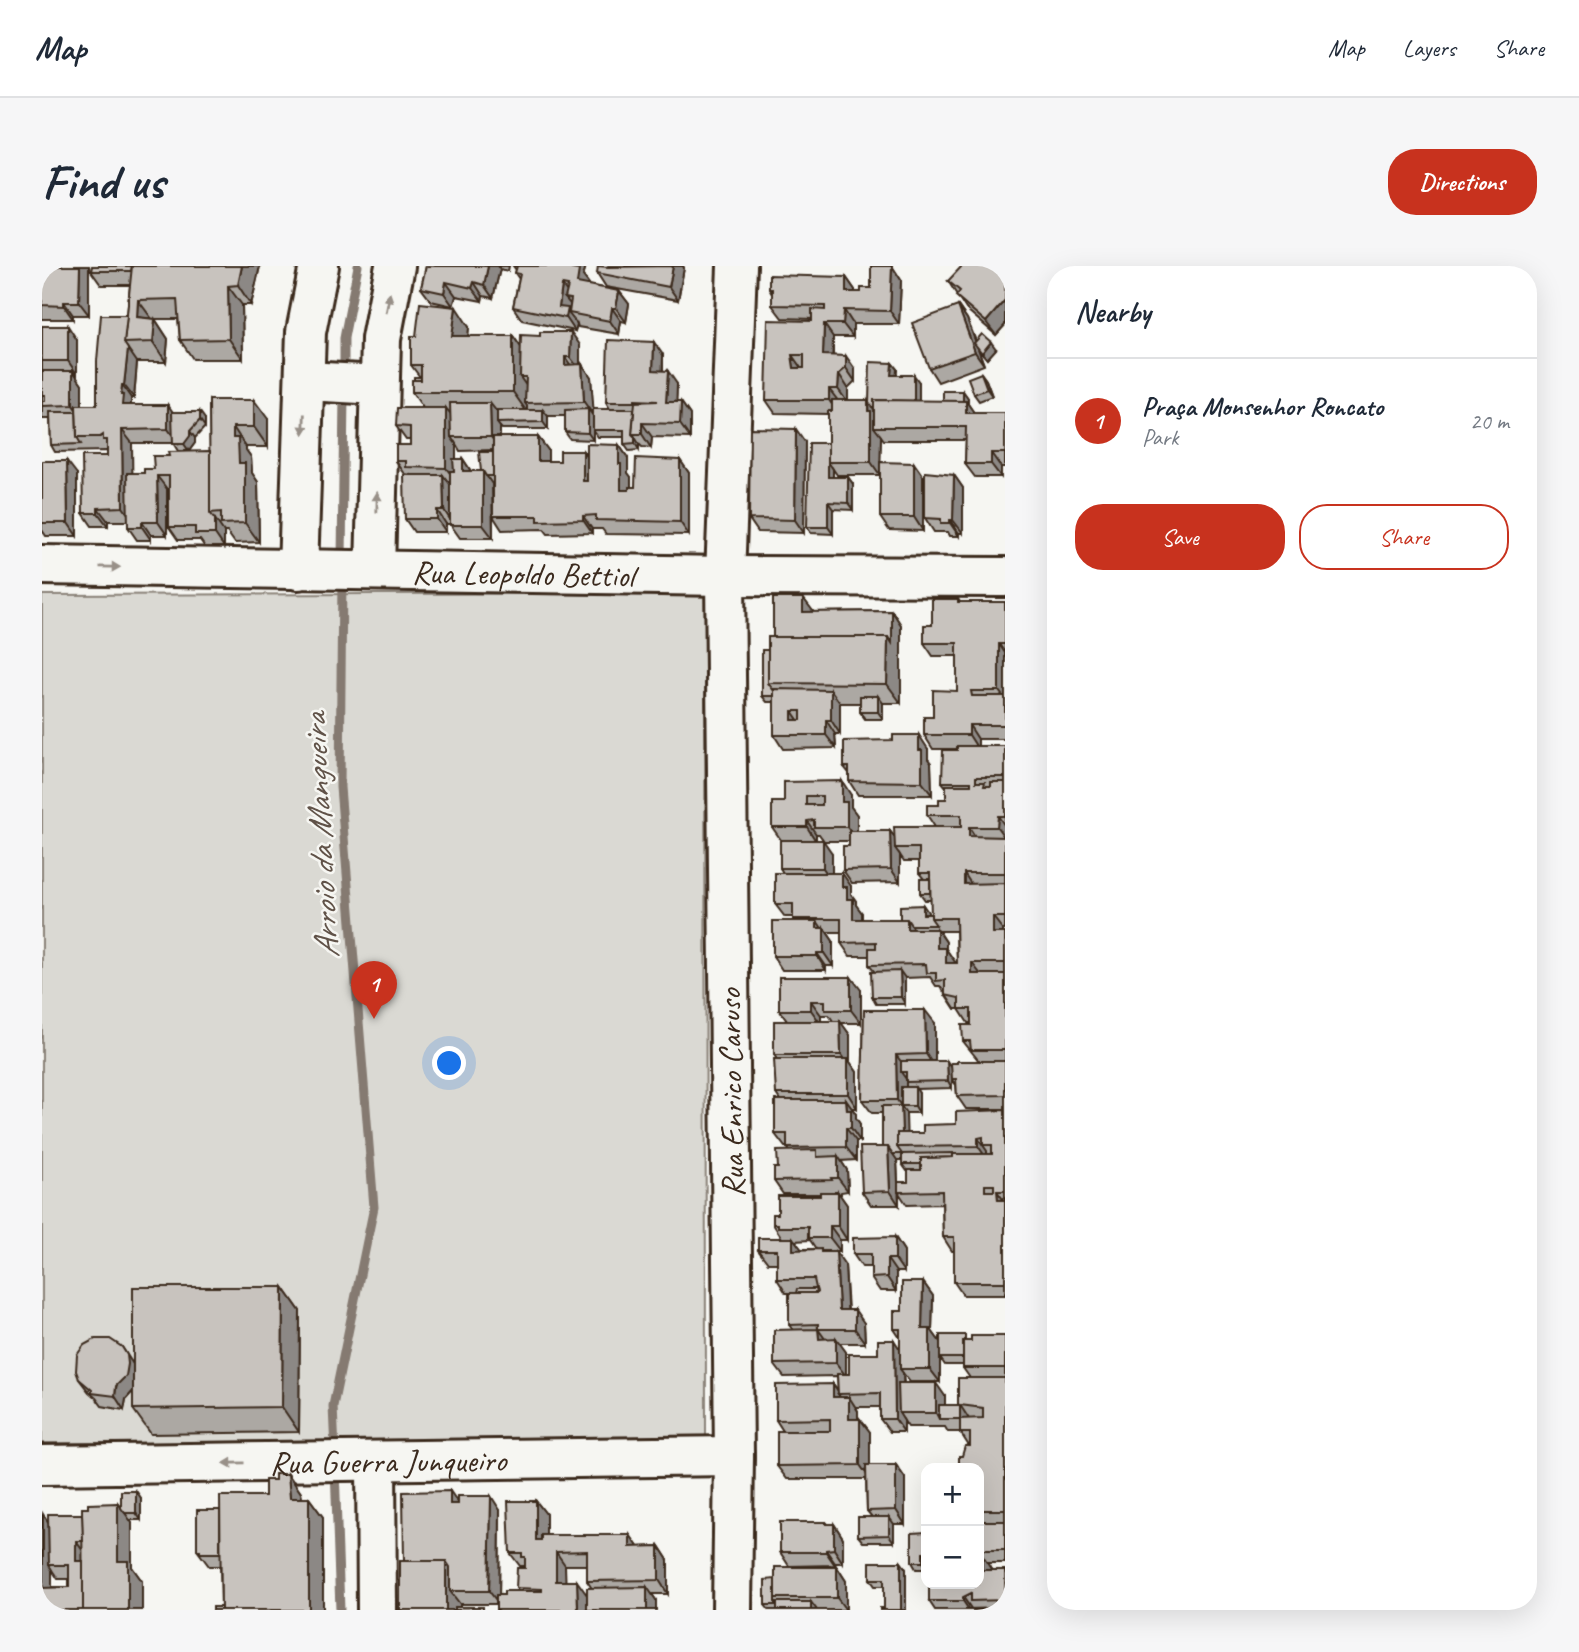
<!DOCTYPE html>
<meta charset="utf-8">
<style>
body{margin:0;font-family:Caveat,sans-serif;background:#f6f6f7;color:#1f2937}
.controls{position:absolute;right:21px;bottom:21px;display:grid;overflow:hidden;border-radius:14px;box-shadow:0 7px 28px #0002}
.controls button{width:63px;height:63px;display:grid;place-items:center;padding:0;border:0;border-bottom:2px solid #e0e1e3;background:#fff;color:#1f2937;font:35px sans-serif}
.you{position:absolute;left:408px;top:798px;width:24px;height:24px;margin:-18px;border:5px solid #fff;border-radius:50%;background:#1a73e8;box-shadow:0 0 0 10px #1a73e833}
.badge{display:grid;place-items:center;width:46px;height:46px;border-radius:50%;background:#c8321e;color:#fff;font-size:23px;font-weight:700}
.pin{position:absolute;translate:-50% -58px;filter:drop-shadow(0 2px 4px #0008)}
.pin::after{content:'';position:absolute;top:37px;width:24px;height:21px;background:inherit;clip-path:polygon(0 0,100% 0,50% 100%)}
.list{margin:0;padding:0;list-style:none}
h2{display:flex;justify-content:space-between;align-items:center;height:91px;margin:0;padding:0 28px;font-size:30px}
h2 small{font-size:23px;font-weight:400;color:#747a83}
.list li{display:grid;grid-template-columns:46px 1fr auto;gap:21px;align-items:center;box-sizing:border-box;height:126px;padding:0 28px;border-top:2px solid #e0e1e3}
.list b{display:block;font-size:26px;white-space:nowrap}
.list p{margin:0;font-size:23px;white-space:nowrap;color:#747a83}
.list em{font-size:23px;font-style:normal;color:#747a83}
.actions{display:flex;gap:14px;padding:21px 28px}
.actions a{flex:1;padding:16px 0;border:2px solid #c8321e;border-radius:28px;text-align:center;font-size:24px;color:#c8321e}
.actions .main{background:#c8321e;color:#fff}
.map{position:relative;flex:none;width:963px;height:1344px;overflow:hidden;border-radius:28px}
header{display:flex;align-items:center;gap:42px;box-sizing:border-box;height:98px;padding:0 35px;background:#fff;border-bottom:2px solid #e0e1e3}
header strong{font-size:33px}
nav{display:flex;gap:38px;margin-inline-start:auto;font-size:24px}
.intro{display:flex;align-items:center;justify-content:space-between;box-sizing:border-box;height:168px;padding:0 42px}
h1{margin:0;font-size:49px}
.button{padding:18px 32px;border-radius:28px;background:#c8321e;color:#fff;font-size:24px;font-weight:700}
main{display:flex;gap:42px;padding:0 42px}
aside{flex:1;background:#fff;border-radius:28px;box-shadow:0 7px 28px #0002}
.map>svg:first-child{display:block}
.green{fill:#dad9d3;stroke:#8a8278;stroke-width:2}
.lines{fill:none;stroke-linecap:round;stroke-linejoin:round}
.stream{stroke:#857a71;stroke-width:9}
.minor-casing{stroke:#3b2a1e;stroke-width:44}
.minor{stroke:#f6f6f2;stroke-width:38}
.wall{fill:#aca8a3;stroke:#3b2a1e;stroke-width:2;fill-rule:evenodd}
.shaded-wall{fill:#8c8885;stroke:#3b2a1e;stroke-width:2}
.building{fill:#c8c3be;stroke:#3b2a1e;stroke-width:2;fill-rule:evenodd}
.oneway{fill:#989088}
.labels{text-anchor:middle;stroke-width:5;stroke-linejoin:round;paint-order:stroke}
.street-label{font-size:33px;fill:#3b2a1e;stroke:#f6f6f2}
.water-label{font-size:35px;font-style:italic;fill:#605248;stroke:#f6f6f2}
</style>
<header>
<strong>Map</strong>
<nav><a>Map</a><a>Layers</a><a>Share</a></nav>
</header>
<div class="intro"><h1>Find us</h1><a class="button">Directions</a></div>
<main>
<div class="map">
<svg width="963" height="1344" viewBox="0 0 963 1344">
<rect width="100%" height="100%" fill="#f6f6f2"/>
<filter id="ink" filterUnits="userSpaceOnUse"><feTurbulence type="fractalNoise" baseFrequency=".0143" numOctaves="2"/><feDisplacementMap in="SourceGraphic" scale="14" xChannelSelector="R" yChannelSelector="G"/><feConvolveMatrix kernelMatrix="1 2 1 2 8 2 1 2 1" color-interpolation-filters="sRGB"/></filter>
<g filter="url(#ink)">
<polygon class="green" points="663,327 664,1176 0,1177 0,329"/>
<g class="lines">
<g class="stream">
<polyline points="302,109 302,72 316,0"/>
<polyline points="300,294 302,127"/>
<polyline points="293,1185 291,1140 332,941 298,521 300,312"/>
<polyline points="293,1202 298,1344"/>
</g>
<g class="minor-casing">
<g id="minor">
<polyline points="264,115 337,119"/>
<path id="s1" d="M0 299 683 310 963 311"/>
<polyline points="256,304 264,66 277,0"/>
<polyline points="333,304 339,73 353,0"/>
<polyline points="334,1195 335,1344"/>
<path id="s2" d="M0 1199 692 1190"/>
<polyline points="690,1344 692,1190 683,310 695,0"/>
</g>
</g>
<use href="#minor" class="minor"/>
</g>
<g class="wall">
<polygon points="0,0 47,0 47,49 31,49 31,53 0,53"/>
<polygon points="50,0 218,0 209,39 200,39 201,93 151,93 138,74 136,53 110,53 113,53 126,73 124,96 95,96 92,132 89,132 89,139 130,146 163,153 163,161 153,172 153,177 147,185 136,185 131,177 90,177 90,207 102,207 112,203 127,190 168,185 167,134 226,153 226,181 204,181 204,184 209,191 210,207 216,216 217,276 193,277 185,266 182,266 182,281 163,281 158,274 136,274 127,261 127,223 125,223 125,269 109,269 109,274 95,274 86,261 86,255 66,255 66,260 50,260 41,247 65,190 65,185 13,186 9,179 8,153 0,153 0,60 35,74 35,108 33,108 40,118 40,139 55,139 85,49 88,19 59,19 49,5"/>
<polygon points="384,0 467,0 466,5 458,3 451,32 441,30 440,35 414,30 411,40 389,35 379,22"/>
<polygon points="471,0 544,0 541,10 547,18 547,19 577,25 587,38 584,56 579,55 577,68 536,61 535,58 533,65 480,54 471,41 477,13 473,7 474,4"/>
<polygon points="566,0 641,0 642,2 636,34 564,21 555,7"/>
<polygon points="850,0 859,14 857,58 811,58 811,71 791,71 791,89 813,103 813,115 806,122 806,134 826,134 827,137 850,97 855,103 854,109 877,116 877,135 901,135 921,125 926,132 926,138 932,147 963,147 963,201 959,201 959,211 933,211 923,198 924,174 842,174 839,170 838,196 881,210 881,265 847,264 838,251 838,209 795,209 791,203 791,211 806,211 811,218 811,244 791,243 791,268 769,267 765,261 786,177 786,148 733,147 724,134 770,53 740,52 730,39 730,28 727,23 804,11 813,24 813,26 819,26 829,22"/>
<polygon points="963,12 963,59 954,69 924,43 906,15"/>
<polygon points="916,40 925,53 934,75 954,83 945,93 936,82 942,99 896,116 887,102"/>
<path d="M427 61 426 70H471L479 81 538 79V98L549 111 551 144 568 143 564 136 621 89V105L635 118 634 136H639L648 149V172L610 171 609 182 600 181 597 178V184L587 185 582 178V171H556L551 164V150V174L528 173 523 166V150H506V163H460L458 161V171H496L506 184V195H518L541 185 545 191 577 179 586 192V207L589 211V221H593L638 194 647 207V269L564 268 560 263H550V267L506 268 502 263 460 264 451 250V272H418L408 258H404V266H372L363 253 370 209 363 208 354 195 368 179V174H364L354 160 381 142 370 126 378 111 369 99 374 70ZM414 178 418 185 451 184V186L439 205H429L421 193H414Z"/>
<polygon points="939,107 944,114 950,130 937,135 932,128"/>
<polygon points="763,176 762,267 716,266 707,253"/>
<polygon points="0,195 35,208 35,270 4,270 0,264"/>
<polygon points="912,209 921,222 921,267 917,267 917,270 908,270 906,266 892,266 883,252"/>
<polygon points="761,332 771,346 850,345 859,359 859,437 841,437 841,453 823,453 818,446 818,437 798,437 798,468 793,468 794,482 741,483 732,469 732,436 725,436 720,430 726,384 731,371"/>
<path d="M916 333 918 336H963V473H936V480H963V664H961V667H963V843H924L915 830 914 819 910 814V822L874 823 877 827V847H864V867H881L963 844V1029H921L912 1016V985H910L901 971 900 938 865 939 857 927V939H829L820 926 840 881V847H830L820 834 822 744 893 757V795L909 801 937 795 921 775 929 757H926L917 743H913L898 720H894L888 711 863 712V738H834L830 731 832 705 827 699V690H808L799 677V666H785L791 675V700H784V704H740L731 690 753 655 751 651H743L733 638 741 607 738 602 739 574 730 561 742 536V516L809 529V541L815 549V565H848L852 571 893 561 885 549 904 533V521L900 516 915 483H891L882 469 891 451 915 425V390H891L882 377 890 359ZM774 568H777L782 575H807V580L801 604 810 617 858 616V589L862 595H877V607L882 613 878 627 883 634H889V648H886L881 639 858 653H820V647L814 639V635L809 628V620L790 607V587L774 574ZM897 665H914L915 697H913V696L904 683V676ZM855 894H860V898L865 905H866V916H856Z"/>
<polygon points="886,483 886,493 889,497 890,529 816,529 807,515 807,507 802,501"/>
<path d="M737 711 819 724V757H799L808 769V796L815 806V842H810L814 848V852L818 858V875H814V894L799 895 805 904 806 925 799 926V928H797L805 939V974H798V985H781L803 999 806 1044 822 1057 823 1077H797L804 1086V1108H807L836 1088 858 1084V1072L852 1063 860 1045 881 1016 891 1030 890 1065 898 1076V1116H868L861 1107 862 1117 903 1130V1139H916L928 1112 921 1102V1099H903L898 1092 928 1075 963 1070V1297H945L949 1304H963V1344H893L887 1335 937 1318V1202L917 1198 920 1190 927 1180 918 1166H906L903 1161H866L862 1155V1166H848L838 1153V1141H814L816 1145V1153H818L828 1166V1199H854L863 1212V1258H851L852 1276H821L816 1270 830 1251 825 1245 824 1213H745L735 1200 741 1165 734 1154 791 1118 796 1124 795 1110 742 1111 732 1098 751 1064 747 1059 754 1027H744L735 1013V997H726L716 984 740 972 731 958 736 948 778 930V928H741L732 915 736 902 747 884 745 881H743L733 868 738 834 734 828 735 793 732 789 745 755 737 744ZM779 749H787L791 755H779ZM768 974 774 983H759L753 975Z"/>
<polygon points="853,971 862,985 862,1006 854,1006 854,1025 838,1025 829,1012 829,1001 820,1001 811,988"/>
<polygon points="241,1021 258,1045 257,1166 109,1168 91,1143 91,1125 84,1133 82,1144 60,1140 54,1132 47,1126 37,1113 91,1099"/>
<polygon points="246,1208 259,1227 260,1232 267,1232 281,1251 281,1344 179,1341 178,1300 167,1300 155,1284 178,1244 223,1230 233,1214"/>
<path d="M94 1225 99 1232V1254H88L90 1257V1301L100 1315V1344H0L6 1257 40 1248 46 1242 76 1237 79 1242ZM10 1304 16 1313H27V1321H10Z"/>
<path d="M494 1235 504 1248V1269H588L596 1281 617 1280 626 1294V1328H610L614 1334V1344H454V1338H418L358 1344 362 1295 416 1237 458 1244 457 1329H462L476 1325 474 1322 483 1300H478L468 1287ZM523 1299H545V1315L549 1321 545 1329 523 1315Z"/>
<polygon points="784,1256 786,1258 792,1258 801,1272 801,1297 793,1297 793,1299 747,1300 738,1286"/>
<polygon points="884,1266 884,1303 874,1303 870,1296"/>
<polygon points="859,1296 864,1303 864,1344 838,1344 842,1342 842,1320 833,1320 828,1313"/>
<polygon points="795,1301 804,1315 804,1344 727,1344 723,1339 733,1313"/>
</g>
<g class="shaded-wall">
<polygon points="38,0 47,0 47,49 37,36"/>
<polygon points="200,0 218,0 209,39 196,19"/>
<polygon points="446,0 456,0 458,3 451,32 442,19"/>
<polygon points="531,0 544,0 541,10 547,18 544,31 535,17 530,3"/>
<polygon points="631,0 641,0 642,2 636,34 627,21"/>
<polygon points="850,0 859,14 857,58 848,45"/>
<polygon points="804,11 813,24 813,39 804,26"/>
<polygon points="404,16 414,30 411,40 402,27"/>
<polygon points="432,16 441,30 440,35 430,22"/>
<polygon points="520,19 530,33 523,32 529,39 527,48 535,58 533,65 517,41"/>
<polygon points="186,20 200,39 201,93 187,73"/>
<polygon points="577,25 587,38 584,56 574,42"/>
<polygon points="96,34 110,53 95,51"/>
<polygon points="963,34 963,59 954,69 944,56"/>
<polygon points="22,36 31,49 31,53 22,40"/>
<polygon points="916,40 925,53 942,99 933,86"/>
<polygon points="414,41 427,61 424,90 410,70"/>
<polygon points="570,42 579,55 577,68 568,55"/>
<polygon points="802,44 811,58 811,71 801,58"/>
<polygon points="113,53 126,73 124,96 111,76"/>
<polygon points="782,58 791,71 790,102 781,89"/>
<polygon points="26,60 35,74 35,108 26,95"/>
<polygon points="529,66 538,79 538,104 528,91"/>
<polygon points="471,70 485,90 484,111 478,111 485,121 483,137 485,140 485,146 471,126"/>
<polygon points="612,76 621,89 620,118 611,104"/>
<polygon points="949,76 954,83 945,93 940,87"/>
<polygon points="86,83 95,96 92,132 82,119"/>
<polygon points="750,89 759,102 752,102"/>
<polygon points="804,90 813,103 813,115 804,102"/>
<polygon points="523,91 532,104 523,99"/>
<polygon points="850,97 855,103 854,116 849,109"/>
<polygon points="540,98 549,111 552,150 542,136"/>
<polygon points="31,105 40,118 40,148 39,151 31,139"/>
<polygon points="626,105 635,118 634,149 624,136"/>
<polygon points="939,107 944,114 950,130 945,123"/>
<polygon points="797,108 806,122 806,137 796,123"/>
<polygon points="872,109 877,116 877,148 872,142"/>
<polygon points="80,119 89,132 89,140 80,139 79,129"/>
<polygon points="787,123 797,136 796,148 787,134"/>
<polygon points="921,125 926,132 926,138 933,148 933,160 921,141"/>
<polygon points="212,134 226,153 226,181 212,161"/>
<polygon points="826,134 835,148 832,161 839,170 838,209 829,196"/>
<polygon points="639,136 648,149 648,172 638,158"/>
<polygon points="448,137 458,150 455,157 458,161 458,184 449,171"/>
<polygon points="126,139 135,152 136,177 126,163"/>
<polygon points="404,142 414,155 409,171 414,178 414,215 404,202"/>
<polygon points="546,143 551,150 551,174 546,167"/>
<polygon points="501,144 506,150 506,163 501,156"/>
<polygon points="158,146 163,153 163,161 158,154"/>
<polygon points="600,157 610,171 609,182 600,168"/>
<polygon points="191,161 204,181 204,184 209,191 210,207 216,216 217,276 203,257 197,197 191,172"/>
<polygon points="754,163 763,176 762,267 753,254"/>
<polygon points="80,164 90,177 91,255 81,241"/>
<polygon points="148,165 153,172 153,177 147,185 142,178"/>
<polygon points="496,171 506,184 506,208 496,195"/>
<polygon points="593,171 597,178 597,184 593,177"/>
<polygon points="577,179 586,192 586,207 589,211 589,238 579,224 577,198"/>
<polygon points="541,185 551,199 550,229 541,215"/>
<polygon points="949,187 959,201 959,211 949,198"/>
<polygon points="421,193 430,207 421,205"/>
<polygon points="638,194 647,207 647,269 638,256"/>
<polygon points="25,195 35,208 35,270 26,257"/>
<polygon points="786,196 791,203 791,218 786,211"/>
<polygon points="872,197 881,210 881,265 872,251"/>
<polygon points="441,205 450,218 451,272 441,259"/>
<polygon points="401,209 411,222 411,258 402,244"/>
<polygon points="912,209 921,222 921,267 911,254"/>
<polygon points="115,210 125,223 125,269 116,256"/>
<polygon points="806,211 811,218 811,244 806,237"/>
<polygon points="786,236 791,243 791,268 786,261"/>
<polygon points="56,242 66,255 66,260 56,247"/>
<polygon points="395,244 404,258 404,266 395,253"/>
<polygon points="541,250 550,263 550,267 541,254"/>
<polygon points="173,253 182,266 182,281 173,268"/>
<polygon points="908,254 917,267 917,270 908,257"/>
<polygon points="100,256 109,269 109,274 100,261"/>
<polygon points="761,332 771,345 771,359 761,346"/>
<polygon points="850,345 859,359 859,437 845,418 846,371"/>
<polygon points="957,378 963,387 963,433 957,425"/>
<polygon points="789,424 798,437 798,468 789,454"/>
<polygon points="836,430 841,437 841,453 836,446"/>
<polygon points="750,445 759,458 750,454"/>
<polygon points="784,454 793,468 794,482 784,469"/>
<polygon points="927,459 936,473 936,483 927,469"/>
<polygon points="877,469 886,483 886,493 889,497 890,529 880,516 877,484"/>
<polygon points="800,515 809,529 809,541 815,549 815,575 805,561 800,536"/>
<polygon points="956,550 963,560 963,572 955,561"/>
<polygon points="765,555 774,568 774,575 765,561"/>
<polygon points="927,561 936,575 927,570"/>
<polygon points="848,565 858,578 853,582 858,589 858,616 849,603"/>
<polygon points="781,574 790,587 790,615 781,602"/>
<polygon points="800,607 809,620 809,628 814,635 814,639 820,647 820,666 811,653 800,621"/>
<polygon points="922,607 931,621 922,618"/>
<polygon points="881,639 886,646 886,655 881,648"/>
<polygon points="951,651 961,664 961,681 951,667"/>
<polygon points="865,653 874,666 865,663"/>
<polygon points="775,655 782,665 782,662 791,675 791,700 782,687 775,662"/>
<polygon points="895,663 904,676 904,683 913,696 914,711 895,682"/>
<polygon points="775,687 784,700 784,704 775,690"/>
<polygon points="930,697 940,710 930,708"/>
<polygon points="858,705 863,712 863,738 859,731"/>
<polygon points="809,711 819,724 819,757 809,744"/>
<polygon points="769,735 779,749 779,758 769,744"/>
<polygon points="883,744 893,757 893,802 884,788"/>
<polygon points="798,755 808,769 808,796 815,806 815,842 806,828 806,799 799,789"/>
<polygon points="854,789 864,802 859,806 864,813 864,840 859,840 855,834"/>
<polygon points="905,795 910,802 910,822 906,815"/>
<polygon points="873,821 877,827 877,847 873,840"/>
<polygon points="804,834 814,848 814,852 818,858 818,875 809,862 805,844"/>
<polygon points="859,840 864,847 865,881 860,881"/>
<polygon points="804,862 814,875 814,894 804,881"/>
<polygon points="936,872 945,885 945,893 936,880"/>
<polygon points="846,881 855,894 857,939 848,925"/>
<polygon points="796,890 805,904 806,925 796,912"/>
<polygon points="955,925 963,936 956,934"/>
<polygon points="796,926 805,939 805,974 796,960"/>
<polygon points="788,960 798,974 798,985 788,972"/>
<polygon points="853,971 862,985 862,1006 853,993"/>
<polygon points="751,972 761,985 751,984"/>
<polygon points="794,986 803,999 806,1057 797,1044"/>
<polygon points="845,993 854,1006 854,1025 845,1011"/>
<polygon points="881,1016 891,1030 890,1065 898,1076 898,1116 888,1103 880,1063"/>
<polygon points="241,1021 258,1045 257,1166 240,1141"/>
<polygon points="813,1044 822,1057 823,1077 813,1063"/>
<polygon points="776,1063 786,1077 777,1073"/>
<polygon points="794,1072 804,1086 804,1110 794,1097"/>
<polygon points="852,1074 861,1088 858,1103 861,1107 862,1147 857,1147 862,1155 862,1166 853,1153"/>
<polygon points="80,1081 94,1103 93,1123 84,1133 82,1144 73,1130"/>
<polygon points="894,1117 903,1130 903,1153 897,1153 894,1147"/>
<polygon points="791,1118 798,1128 796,1128 801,1135 791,1131"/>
<polygon points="807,1131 816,1145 816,1166 807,1153"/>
<polygon points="918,1139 927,1153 918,1153"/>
<polygon points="818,1153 828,1166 828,1213 818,1199"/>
<polygon points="854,1199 863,1212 863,1258 854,1244"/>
<polygon points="246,1208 259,1227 262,1251 248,1232"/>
<polygon points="94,1225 99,1232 99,1254 94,1247"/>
<polygon points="408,1225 417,1238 408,1238"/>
<polygon points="449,1230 458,1244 457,1338 447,1325"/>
<polygon points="267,1232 281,1251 281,1344 267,1344"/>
<polygon points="494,1235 504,1248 504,1287 494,1274"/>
<polygon points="76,1237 90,1257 90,1301 100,1315 100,1344 86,1344 76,1295"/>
<polygon points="1,1248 10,1262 7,1299 10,1304 10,1335 1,1322"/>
<polygon points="847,1251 852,1258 852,1276 847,1269"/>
<polygon points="784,1256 792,1268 792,1258 801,1272 801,1297 792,1283"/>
<polygon points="588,1269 597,1282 588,1281"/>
<polygon points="34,1275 43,1288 43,1309 34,1295"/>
<polygon points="617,1280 626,1294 626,1328 617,1314"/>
<polygon points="784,1284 793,1297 793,1299 784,1286"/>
<polygon points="514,1286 523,1299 524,1329 514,1315"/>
<polygon points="881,1287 884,1291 884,1300 881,1296"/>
<polygon points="940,1289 949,1303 949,1317 940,1304"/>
<polygon points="404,1295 418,1315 408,1325 418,1338 418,1344 404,1344"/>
<polygon points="859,1296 864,1303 864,1344 859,1344"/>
<polygon points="795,1301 804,1315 804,1344 795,1332"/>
<polygon points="535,1315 545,1329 545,1344 536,1344"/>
<polygon points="605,1321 614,1334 614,1344 605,1344"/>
<polygon points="921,1331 930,1344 927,1344 921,1335"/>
<polygon points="769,1336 775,1344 769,1344"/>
</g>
<g class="building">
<polygon points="0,0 38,0 37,36 22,36 22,40 0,39"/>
<polygon points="50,0 90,0 89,5 49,5"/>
<polygon points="90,0 200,0 196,19 186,20 187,73 138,74 135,33 96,34 95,51 113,53 111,76 82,77"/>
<polygon points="384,0 446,0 442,19 432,16 430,22 404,16 402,27 379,22"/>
<polygon points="475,0 531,0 530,3 537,4 535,17 577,25 574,42 570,42 568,55 527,47 529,33 523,32 526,20 520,19 517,41 526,42 524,52 471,41 478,8 473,7"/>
<polygon points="556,0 566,1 631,0 627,21 555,7"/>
<path d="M829 0H850L848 45 802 44 801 58H782L781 89 804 90V102L797 108 796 123H787V134H724L726 54 770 55V43L783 44V40L730 39V23H727V9L804 11V26H819V22H829ZM750 89H762V102H752Z"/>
<polygon points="920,0 949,0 963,12 963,34 944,56 914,30 918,25 906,15"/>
<polygon points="378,37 414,41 410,70 471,70 471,126 370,126 370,114 379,114 379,99 369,99 369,70 374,70"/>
<polygon points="916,40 933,86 887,102 870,57"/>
<polygon points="59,49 85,49 82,77 86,83 82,119 80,119 79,129 81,129 80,139 126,139 126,163 80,164 81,241 56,242 56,247 41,247 40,190 65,190 65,174 61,174 61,169 58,171 35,171 34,139 55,139 55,95"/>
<rect x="0" y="60" width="26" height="35"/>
<polygon points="498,66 529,66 528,91 523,91 523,99 540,98 542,136 483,137 484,111 478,111 479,69 498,70"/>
<polygon points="940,68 949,76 940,87 932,77"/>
<path d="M566 74 612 76 611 104 626 105 624 136H639L638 158 600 157V168H590L593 136H564ZM593 134 616 135 593 136Z"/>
<polygon points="828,96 850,97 849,109 872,109 872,135 832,134 832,141 830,141 827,137"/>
<polygon points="0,105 31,105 31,139 0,140 0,135 3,135 3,129 0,129"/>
<polygon points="939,107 945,123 932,128 926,112"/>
<rect x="372" y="111" width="7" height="3"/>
<rect x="901" y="125" width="20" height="10"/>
<polygon points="167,134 212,134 212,161 191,161 191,172 196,172 197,197 203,197 203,257 179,258 179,246 168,247"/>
<polygon points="790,134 826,134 826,145 829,145 829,196 786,196 786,145 790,145"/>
<polygon points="832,134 924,135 924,147 963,147 963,187 949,187 949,198 923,198 924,161 832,161"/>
<polygon points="408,137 448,137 449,171 409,171"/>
<polygon points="355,142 404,142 404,202 364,201 364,195 354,195 354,179 368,179 368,161 354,160"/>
<polygon points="546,143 546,167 523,166 523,144"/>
<polygon points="551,143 592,143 590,168 593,171 593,177 582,178 582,164 551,164"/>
<polygon points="455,144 501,144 501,156 455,157"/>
<polygon points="8,146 34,146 35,171 39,178 9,179"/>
<polygon points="130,146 158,146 158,154 148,165 148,170 142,178 131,178"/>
<polygon points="708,162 754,163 753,254 707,253"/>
<polygon points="451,171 496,171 496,195 518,195 518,185 541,185 541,215 545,215 545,178 577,179 577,198 579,198 579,224 587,224 587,221 593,221 594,192 638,194 638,256 554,254 554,249 541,250 541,254 496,255 496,250 451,250"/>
<polygon points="767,177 786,177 786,211 806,211 806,237 786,236 786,261 765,261"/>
<polygon points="168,185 168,247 173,253 173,268 153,268 153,261 127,261 127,210 115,210 116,256 100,256 100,261 86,261 85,207 102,207 102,203 112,203 111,190 127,190 126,186"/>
<polygon points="437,186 451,186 451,210 444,210 441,205 439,205"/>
<polygon points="411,193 421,193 421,205 441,205 441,259 408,259 408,205 412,205"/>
<polygon points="0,195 25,195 26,257 0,257"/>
<polygon points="838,196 872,197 872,251 838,251"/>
<polygon points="883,206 912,209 911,254 908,254 908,257 899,257 899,253 883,252"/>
<polygon points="362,209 401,209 402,244 395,244 395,253 363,253"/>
<polygon points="731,332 761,332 761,346 850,345 850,377 846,371 731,371"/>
<polygon points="890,333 916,333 916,336 963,336 963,378 957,378 957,425 929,425 930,430 963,430 963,459 927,459 927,469 882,469 882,451 891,451 891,424 915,425 915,377 882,377 882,359 890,359"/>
<polygon points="726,371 846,371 845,418 726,417"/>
<polygon points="720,384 726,384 726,417 732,425 732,430 720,430"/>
<path d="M732 423 789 424V454H784V469H732ZM750 445H759V454H750Z"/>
<rect x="818" y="430" width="18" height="16"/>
<polygon points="851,469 877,469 877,484 880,484 880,516 807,515 807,501 802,501 802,475 851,474"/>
<polygon points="915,480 963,480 963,511 934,511 934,516 943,516 942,520 949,520 949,516 963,516 963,550 956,550 955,561 927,561 927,570 963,571 963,607 922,607 922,618 963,617 963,651 951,651 951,667 963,667 963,697 930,697 930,708 963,708 963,784 929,784 928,775 921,775 920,759 929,759 929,743 917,743 917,732 903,729 903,714 894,715 894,707 885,707 884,698 827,699 827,682 834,682 834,676 799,677 799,653 751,653 751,638 733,638 733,607 800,607 800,621 805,621 805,633 811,633 811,653 865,653 865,663 895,663 895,682 904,682 904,697 915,697 914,652 889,652 888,607 877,607 877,582 853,582 852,561 919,561 919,549 885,549 885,539 897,539 897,533 904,533 904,519 929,519 929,516 900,516 901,484 915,484"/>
<path d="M800 515V536H805V561H772V554L765 555V561H730V536H742V516ZM764 530H780V539H764Z"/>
<polygon points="807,565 848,565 849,603 801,604 801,580 807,580"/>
<rect x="738" y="574" width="43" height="28"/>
<rect x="878" y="613" width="10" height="14"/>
<polygon points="881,639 881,648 889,648 889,652 894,659 869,659 865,653 858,653 858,640"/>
<polygon points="731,655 775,655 775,662 782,662 782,687 775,687 775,690 731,690"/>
<polygon points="858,705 859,731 830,731 829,706"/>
<polygon points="737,711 809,711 809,744 783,744 783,735 769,735 769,744 737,744"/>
<polygon points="822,744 883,744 884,788 854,789 855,834 820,834"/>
<polygon points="732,755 798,755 799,789 732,789"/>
<polygon points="732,793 806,793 806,828 734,828"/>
<polygon points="859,795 905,795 906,815 864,816 864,806 859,806"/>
<polygon points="915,795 963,795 963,829 915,830 914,813 910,813 909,797 915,797"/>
<rect x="859" y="821" width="14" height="19"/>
<polygon points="733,834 804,834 805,844 809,844 809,862 804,862 804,881 745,882 745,868 733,868"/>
<polygon points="840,840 859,840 860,867 855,867 855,881 860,888 851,888 846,881 840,881"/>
<path d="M963 844V925H955L956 934H963V1016H912V971H901L900 925 856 926V916H866V904H879V892L911 891V888H950V879H941V871L936 872V880L855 881V867H881V859L914 858V846ZM943 919H952V925H943Z"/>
<polygon points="818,881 846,881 848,925 820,926"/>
<polygon points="775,884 775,891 796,890 796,912 789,912 790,914 732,915 732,902 736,902 735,885"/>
<polygon points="911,887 911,891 879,892 879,898 860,898 860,888"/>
<polygon points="778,926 796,926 796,960 788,960 788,972 766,972 766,961 736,961 736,958 731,958 731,948 736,948 736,930 778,930"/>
<polygon points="853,971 853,993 845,993 845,1011 829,1012 829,988 811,988 811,972"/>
<polygon points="716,972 751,972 751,984 779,983 779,986 794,986 797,1044 813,1044 813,1063 776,1063 777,1073 794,1072 794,1097 732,1098 732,1064 776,1063 776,1058 747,1059 747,1027 775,1027 772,1013 735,1013 735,984 716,984"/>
<polygon points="860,1016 881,1016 880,1063 888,1063 888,1103 858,1103 858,1063 852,1063 852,1045 860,1045"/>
<polygon points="91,1021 241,1021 240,1141 91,1143"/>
<polygon points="755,1023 774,1023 775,1027 754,1027"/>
<polygon points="898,1069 923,1069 923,1075 921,1075 921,1092 898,1092"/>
<polygon points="929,1070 963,1070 963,1102 921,1102 921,1075 929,1075"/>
<polygon points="53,1073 68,1073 80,1081 85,1089 86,1098 84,1110 74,1120 73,1130 50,1127 50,1124 37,1113 34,1105 35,1089 42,1079"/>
<polygon points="836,1074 852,1074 853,1153 838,1153 838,1127 796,1128 795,1108 807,1108 807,1088 836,1088"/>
<path d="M916 1112H963V1244H937V1202H910V1198H917V1190H920L923 1180H928V1167H918V1153H897V1139H916ZM918 1139 941 1142V1152L918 1153Z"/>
<polygon points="856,1117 894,1117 894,1147 857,1147"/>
<polygon points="791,1118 791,1131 807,1131 807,1153 818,1153 818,1199 735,1200 735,1165 788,1165 788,1153 734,1154 734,1119"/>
<polygon points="824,1199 854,1199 854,1244 825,1245"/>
<polygon points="233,1208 246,1208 248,1232 267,1232 267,1344 179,1344 178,1230 223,1230 223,1214 233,1214"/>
<polygon points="79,1225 94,1225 94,1247 83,1247 79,1242"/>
<polygon points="408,1225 408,1238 416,1238 416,1230 449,1230 447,1325 408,1325 408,1301 404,1295 362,1295 361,1226"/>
<polygon points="466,1235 494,1235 494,1274 499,1274 499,1269 588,1269 588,1281 617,1280 617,1314 545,1315 545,1285 514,1286 514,1315 535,1315 536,1344 454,1344 454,1329 462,1329 462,1325 500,1325 500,1323 474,1322 475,1302 483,1302 483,1291 480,1291 480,1287 468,1287"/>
<polygon points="76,1237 76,1295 86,1295 86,1344 41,1344 40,1242 46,1242 46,1238"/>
<polygon points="155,1244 178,1244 178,1287 158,1287 158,1284 155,1284"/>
<polygon points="0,1248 1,1322 27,1321 27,1299 7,1299 6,1248 40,1248 41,1275 34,1275 34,1295 41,1295 41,1344 0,1344"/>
<polygon points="816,1251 847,1251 847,1269 816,1270"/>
<rect x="937" y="1255" width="26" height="29"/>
<polygon points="738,1256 784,1256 784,1258 792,1258 792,1283 784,1284 784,1286 738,1286"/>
<polygon points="884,1266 884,1287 881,1287 881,1296 870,1296 870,1267"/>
<polygon points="937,1289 940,1289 940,1304 963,1304 963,1334 929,1335 929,1327 921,1331 921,1335 887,1335 887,1318 937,1318"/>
<rect x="358" y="1295" width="46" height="49"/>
<polygon points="828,1296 859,1296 859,1344 838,1344 838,1342 842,1342 842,1313 828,1313"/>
<rect x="733" y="1301" width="62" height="31"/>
<polygon points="733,1313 733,1339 723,1339 723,1314"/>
<polygon points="605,1321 605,1344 545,1344 545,1322"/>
<rect x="735" y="1336" width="34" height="8"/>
<rect x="171" y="1341" width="8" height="3"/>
<rect x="413" y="1341" width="28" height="3"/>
<polygon points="963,1342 963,1344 925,1344 925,1343"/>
</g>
<defs><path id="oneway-solid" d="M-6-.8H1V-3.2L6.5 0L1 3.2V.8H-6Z" transform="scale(1.75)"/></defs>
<g class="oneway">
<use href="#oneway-solid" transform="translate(346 37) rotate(-79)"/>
<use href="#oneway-solid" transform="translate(262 158) rotate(92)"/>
<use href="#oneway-solid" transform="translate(335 236) rotate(-89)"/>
<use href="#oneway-solid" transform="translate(68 301) rotate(1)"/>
<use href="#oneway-solid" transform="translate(192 1197) rotate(179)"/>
</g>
</g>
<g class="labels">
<g class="street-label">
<text dy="12" stroke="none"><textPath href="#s1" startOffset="481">Rua Leopoldo Bettiol</textPath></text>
<text transform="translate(688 827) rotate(-91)" y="12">Rua Enrico Caruso</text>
<text dy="12" stroke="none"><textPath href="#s2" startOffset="346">Rua Guerra Junqueiro</textPath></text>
</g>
<g class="water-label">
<text transform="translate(278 570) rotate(-93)" y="12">Arroio da Mangueira</text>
</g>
</g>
</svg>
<div class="controls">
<button>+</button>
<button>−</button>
</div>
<div class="you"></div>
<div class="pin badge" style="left:332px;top:753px">1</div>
</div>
<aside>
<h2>Nearby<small></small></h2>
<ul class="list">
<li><span class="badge">1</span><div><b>Praça Monsenhor Roncato</b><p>Park</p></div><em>20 m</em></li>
</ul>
<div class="actions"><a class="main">Save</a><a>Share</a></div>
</aside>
</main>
